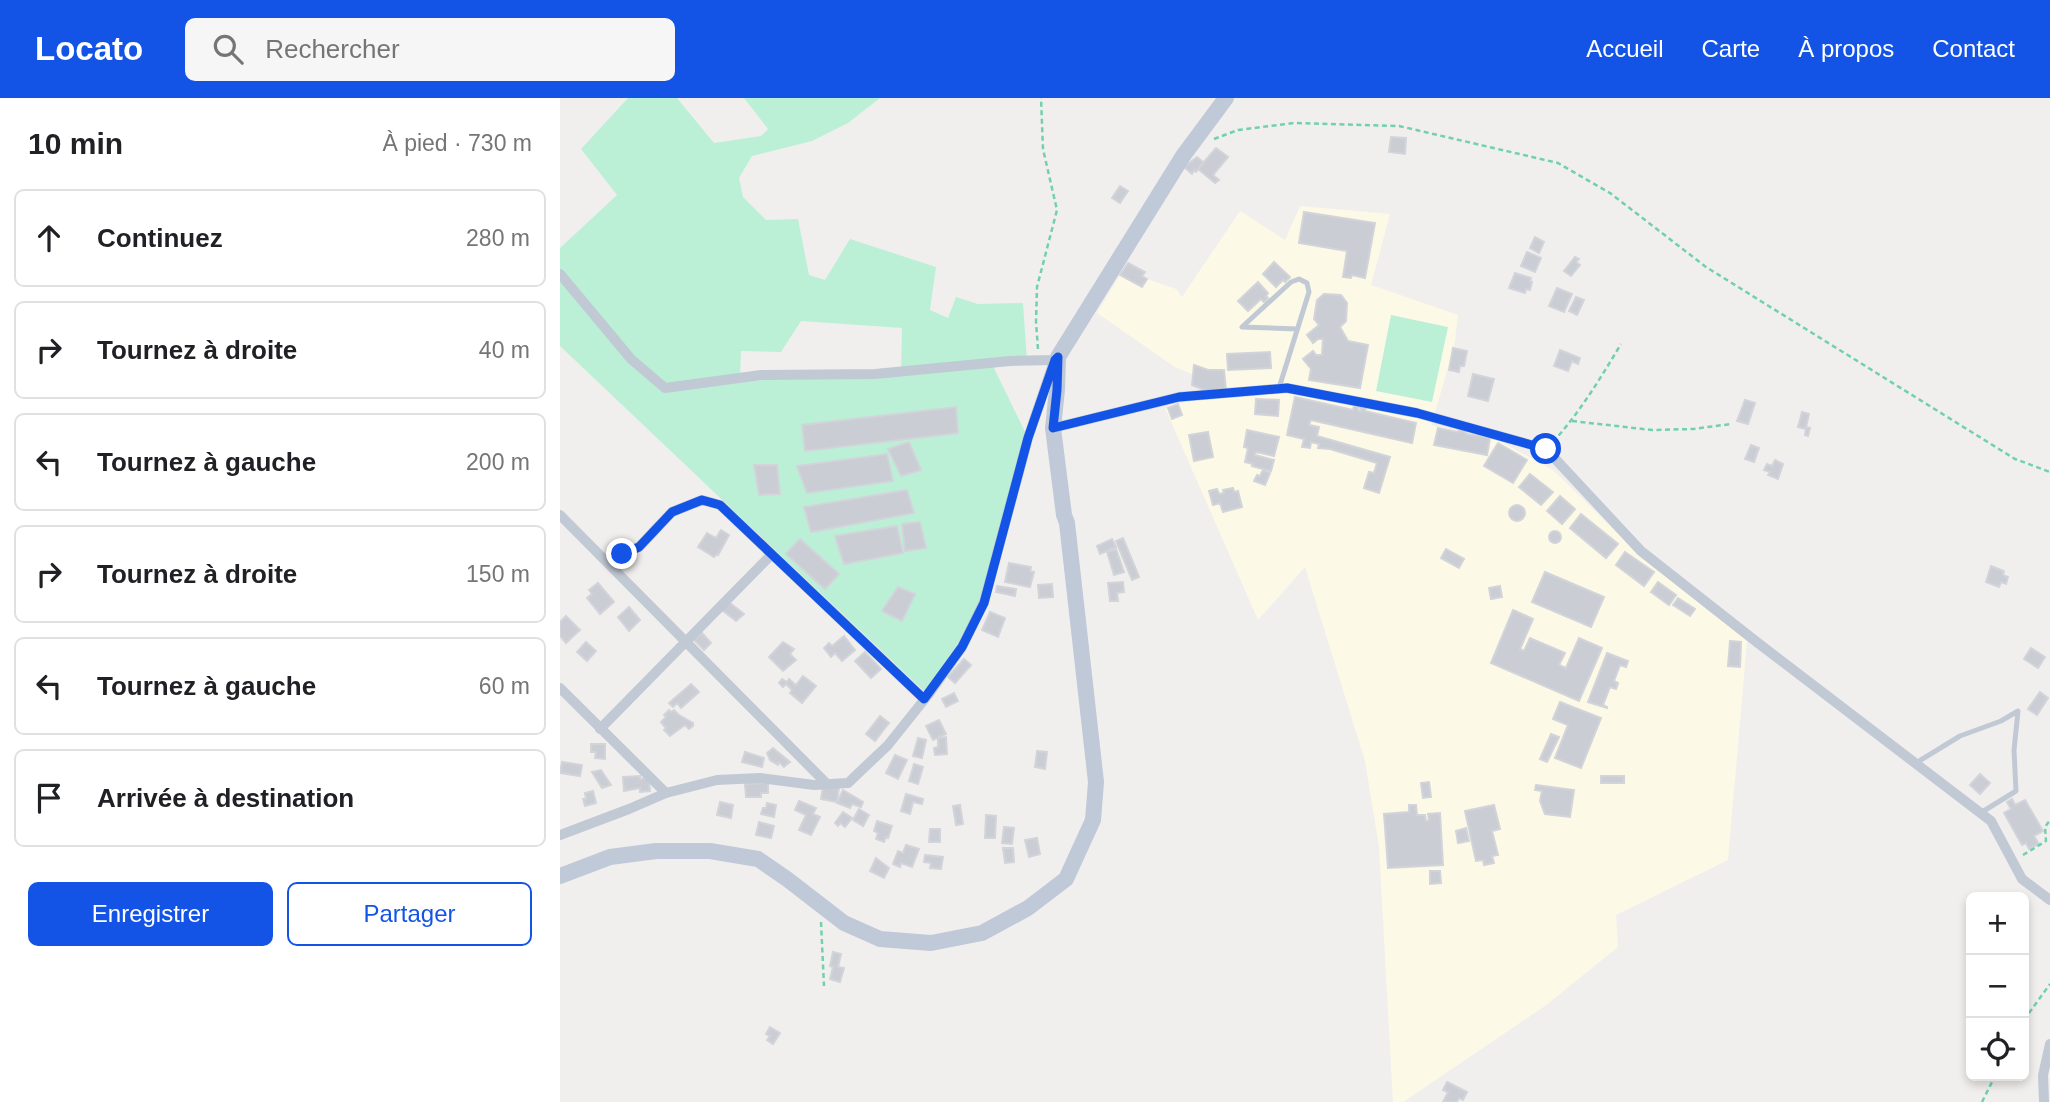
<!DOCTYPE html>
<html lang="fr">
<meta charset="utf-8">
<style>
body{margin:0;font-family:Arial,sans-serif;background:#f6f6f6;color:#202124}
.controls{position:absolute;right:21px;bottom:21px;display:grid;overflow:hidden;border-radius:10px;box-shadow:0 4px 10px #0003}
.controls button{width:63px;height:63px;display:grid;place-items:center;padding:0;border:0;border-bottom:2px solid #e0e0e0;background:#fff;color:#202124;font:35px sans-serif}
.stop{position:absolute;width:21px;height:21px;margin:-16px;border:5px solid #1354e7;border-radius:50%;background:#fff}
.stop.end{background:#1354e7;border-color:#fff;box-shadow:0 2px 7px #0008}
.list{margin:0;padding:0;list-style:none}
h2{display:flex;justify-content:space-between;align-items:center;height:91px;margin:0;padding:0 28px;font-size:30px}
h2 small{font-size:23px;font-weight:400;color:#757577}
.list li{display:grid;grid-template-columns:46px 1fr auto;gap:21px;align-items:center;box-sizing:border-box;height:98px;margin:0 14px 14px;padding:0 14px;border:2px solid #e0e0e0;border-radius:10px}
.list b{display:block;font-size:26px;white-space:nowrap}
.list em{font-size:23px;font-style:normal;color:#757577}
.actions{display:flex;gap:14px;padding:21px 28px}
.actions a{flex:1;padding:16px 0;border:2px solid #1354e7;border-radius:10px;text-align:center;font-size:24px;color:#1354e7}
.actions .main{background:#1354e7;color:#fff}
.icon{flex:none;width:38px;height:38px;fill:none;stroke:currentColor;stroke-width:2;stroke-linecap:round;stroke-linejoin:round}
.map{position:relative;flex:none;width:1490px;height:1004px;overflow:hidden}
header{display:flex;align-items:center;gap:42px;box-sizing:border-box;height:98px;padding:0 35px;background:#1354e7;color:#fff}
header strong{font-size:33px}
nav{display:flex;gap:38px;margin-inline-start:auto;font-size:24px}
.search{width:490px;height:63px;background:#f6f6f6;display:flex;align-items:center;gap:18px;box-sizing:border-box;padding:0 24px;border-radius:10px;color:#757577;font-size:26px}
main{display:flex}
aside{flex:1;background:#fff}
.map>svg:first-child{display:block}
.commercial{fill:#fcf9e7}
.green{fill:#bbf0d7;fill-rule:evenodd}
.building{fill:#cacdd4;stroke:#d2d4da;stroke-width:2}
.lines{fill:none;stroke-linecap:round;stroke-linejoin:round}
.path{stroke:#72d0ae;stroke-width:2.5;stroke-dasharray:5 3.5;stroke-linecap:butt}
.lane{stroke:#c1c9d4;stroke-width:5}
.street{stroke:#c1c9d4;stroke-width:10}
.secondary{stroke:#c0c9d8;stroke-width:16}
.route{stroke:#1354e7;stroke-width:9}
</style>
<header>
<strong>Locato</strong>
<div class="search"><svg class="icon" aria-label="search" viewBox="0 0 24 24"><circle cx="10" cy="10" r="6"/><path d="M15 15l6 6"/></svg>Rechercher</div>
<nav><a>Accueil</a><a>Carte</a><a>À propos</a><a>Contact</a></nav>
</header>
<main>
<aside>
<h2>10 min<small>À pied · 730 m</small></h2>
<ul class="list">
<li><svg class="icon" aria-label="ahead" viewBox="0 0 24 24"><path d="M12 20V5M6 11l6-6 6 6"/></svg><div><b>Continuez</b></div><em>280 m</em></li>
<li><svg class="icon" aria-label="right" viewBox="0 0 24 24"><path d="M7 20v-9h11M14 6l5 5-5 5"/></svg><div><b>Tournez à droite</b></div><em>40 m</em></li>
<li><svg class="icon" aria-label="left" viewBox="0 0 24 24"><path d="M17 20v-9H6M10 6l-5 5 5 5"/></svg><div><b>Tournez à gauche</b></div><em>200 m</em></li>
<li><svg class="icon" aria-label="right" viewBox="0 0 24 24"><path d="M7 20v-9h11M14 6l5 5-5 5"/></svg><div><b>Tournez à droite</b></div><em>150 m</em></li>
<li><svg class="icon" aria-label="left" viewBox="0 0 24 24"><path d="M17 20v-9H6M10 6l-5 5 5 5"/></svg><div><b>Tournez à gauche</b></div><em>60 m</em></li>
<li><svg class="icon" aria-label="arrive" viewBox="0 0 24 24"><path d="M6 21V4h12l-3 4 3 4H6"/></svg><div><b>Arrivée à destination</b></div></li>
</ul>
<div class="actions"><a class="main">Enregistrer</a><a>Partager</a></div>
</aside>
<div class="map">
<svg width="1490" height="1004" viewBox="0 0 1490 1004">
<rect width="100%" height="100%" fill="#f1efee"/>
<polygon class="commercial" points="740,108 830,116 811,187 898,217 894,250 871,327 936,341 993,372 1079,456 1187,543 1168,762 1056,817 1058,849 985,908 843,1004 833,1004 819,749 805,663 745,469 698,522 605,310 627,303 654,285 615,269 537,215 560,177 581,189 587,181 616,191 622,199 680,113 725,142"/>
<g class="green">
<path d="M68 0H117L154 45 201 38 208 31 184 0H320L288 25 252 43 192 58 179 80 183 99 206 122 238 121 249 177 265 182 290 141 376 169 370 212 388 220 396 199 418 206 463 205 467 263 432 266 468 340 424 504 368 597 0 248V150L57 97 21 51ZM241 223 342 230 341 273 180 279 181 253 221 254Z"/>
<polygon points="831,217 888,229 872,304 816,293"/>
</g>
<g class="building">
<polygon points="831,39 846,40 845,56 829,54"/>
<polygon points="656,50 668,59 653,77 659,82 655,85 638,71"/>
<polygon points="637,59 643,64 636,74 634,72 632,76 624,69"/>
<polygon points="560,88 568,93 560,105 552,100"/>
<polygon points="744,114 815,125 805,180 792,177 791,180 783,179 787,153 739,145"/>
<polygon points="975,139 984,144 979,155 970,150"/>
<polygon points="967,154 981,160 975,174 961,168"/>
<polygon points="1015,159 1019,161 1016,164 1020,167 1011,178 1004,173"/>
<polygon points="714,164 730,179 725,184 723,182 716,189 703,176"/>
<polygon points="568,165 585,174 582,178 587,181 582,189 560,177"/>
<polygon points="955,175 971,180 970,183 972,184 970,192 966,191 965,195 949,190"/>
<polygon points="698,184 708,195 706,198 708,200 704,204 701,201 688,213 678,203"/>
<polygon points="997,190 1012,196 1004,214 989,208"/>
<polygon points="764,196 781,197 787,205 786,223 780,229 788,243 808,247 800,290 749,282 751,271 743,261 753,253 756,257 762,257 763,241 758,241 753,245 747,237 759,227 754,221 757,202"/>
<polygon points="1016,199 1024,202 1017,217 1009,213"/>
<polygon points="893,250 907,253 904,268 900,268 899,274 889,272"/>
<polygon points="1000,252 1020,260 1018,266 1012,263 1008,273 994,268"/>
<polygon points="710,254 711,270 668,272 667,256"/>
<polygon points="634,267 648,272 664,272 666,293 652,295 632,287"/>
<polygon points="913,276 934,281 928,303 908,298"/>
<polygon points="735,299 793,312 794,308 799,309 798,312 801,313 801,310 806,311 805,313 856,325 852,345 751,322 749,327 759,329 757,338 830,359 819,395 804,390 809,374 814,375 817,365 770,351 758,350 759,346 751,344 750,350 742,349 744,341 727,337"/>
<polygon points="696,301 719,302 718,318 695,316"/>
<polygon points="1185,302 1195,305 1188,326 1177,323"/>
<polygon points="618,306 622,317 612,321 608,310"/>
<polygon points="396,309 398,335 245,353 242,327"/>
<polygon points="1242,314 1249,316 1246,329 1250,330 1248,338 1245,337 1246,331 1238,329"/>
<polygon points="878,330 897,334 902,332 907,336 930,340 927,357 874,347"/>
<polygon points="687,332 719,339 714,358 696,354 695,357 714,362 711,373 692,368 693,366 685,364 688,350 684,349"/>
<polygon points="648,334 653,359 634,363 629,337"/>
<polygon points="349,344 361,372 341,378 328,351"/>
<polygon points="938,345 967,362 953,385 924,368"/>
<polygon points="1191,347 1199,350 1194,364 1185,361"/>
<polygon points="327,356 333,383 247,395 237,368"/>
<polygon points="1215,362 1223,366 1218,381 1208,377 1210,374 1204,372 1207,366 1212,368"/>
<polygon points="194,367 217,367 220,396 199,397"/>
<polygon points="703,372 710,375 705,387 694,383 697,377 700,378"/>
<polygon points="970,376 993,394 981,407 959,389"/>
<polygon points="673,390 674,394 678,393 682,409 663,414 660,405 653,407 649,393 657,391 659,396 664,395 663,392"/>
<polygon points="347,392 354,415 251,434 244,409"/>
<polygon points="1000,398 1015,411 1002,426 987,413"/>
<circle cx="957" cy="415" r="8"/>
<polygon points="1021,416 1058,446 1046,460 1010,430"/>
<polygon points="360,424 366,450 345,453 342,426"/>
<polygon points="337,428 343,455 284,466 275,438"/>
<polygon points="161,432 169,437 158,457 157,456 154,459 138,449 147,435 156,440"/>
<circle cx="995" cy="439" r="6"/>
<polygon points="563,440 579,479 572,482 556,443"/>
<polygon points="240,441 279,476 265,491 226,456"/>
<polygon points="552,441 556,449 540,456 537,448"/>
<polygon points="556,451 564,474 554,477 547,454"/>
<polygon points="886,451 904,461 899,470 881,460"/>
<polygon points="1065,454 1094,474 1084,488 1056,467"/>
<polygon points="449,465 471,469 470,473 474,474 470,489 445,484"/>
<polygon points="1431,468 1444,473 1443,477 1448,479 1446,486 1441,484 1439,489 1426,484"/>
<polygon points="985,474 1044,499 1031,529 972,504"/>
<polygon points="563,484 564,494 557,495 558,503 550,503 548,485"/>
<polygon points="1098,484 1116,497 1109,507 1091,494"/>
<polygon points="38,485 54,504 40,516 27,500 32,496 29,492"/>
<polygon points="492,486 493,499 479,500 478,487"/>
<polygon points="437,488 456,491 455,498 436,494"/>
<polygon points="940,488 942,499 931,501 929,490"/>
<polygon points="338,489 355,496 342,523 322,513"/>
<polygon points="1118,500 1135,511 1130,518 1113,507"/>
<polygon points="165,501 184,516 176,523 158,509"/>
<polygon points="69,509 80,522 69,533 58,519"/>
<polygon points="953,512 973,521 960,551 964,553 970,540 1005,555 999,567 1006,570 1019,540 1042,550 1019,603 931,565"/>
<polygon points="430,514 445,520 438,539 422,532"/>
<polygon points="6,518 20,532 6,545 0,538 0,524"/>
<polygon points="142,535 151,545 144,552 134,542"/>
<polygon points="284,538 295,552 282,563 275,555 271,559 264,550 269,545 272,548"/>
<polygon points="1170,543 1181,544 1180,569 1168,568"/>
<polygon points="26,544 36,553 27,563 17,554"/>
<polygon points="223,544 234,551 230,556 236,562 223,573 209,559"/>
<polygon points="1471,550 1485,559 1478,570 1464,561"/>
<polygon points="305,554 321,571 311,580 295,563"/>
<polygon points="1047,555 1068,563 1066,569 1060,567 1054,583 1058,585 1056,591 1050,589 1043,607 1047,609 1047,610 1028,604"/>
<polygon points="404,561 411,567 395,585 388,579"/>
<polygon points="243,578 256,588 242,605 230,595 232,592 226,586 223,589 219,585 222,581 227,584 229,581 236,587"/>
<polygon points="131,586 139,594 121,610 117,605 113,609 109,605"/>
<polygon points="1480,594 1488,600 1477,617 1468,611"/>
<polygon points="394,595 398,603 386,609 382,601"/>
<polygon points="1000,604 1041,620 1021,670 995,660 1008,627 993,621"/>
<polygon points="109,612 111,614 114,612 119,617 133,625 133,628 129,631 125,627 110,638 104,632 106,630 101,624 106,619 104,617"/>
<polygon points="320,618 329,625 315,643 306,636"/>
<polygon points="379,622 386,636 373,642 366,628"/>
<polygon points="991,636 999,639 987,664 980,661"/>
<polygon points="386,639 387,656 375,657 374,650 378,649 378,640"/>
<polygon points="358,640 366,642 362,660 353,658"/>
<polygon points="31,646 45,646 45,661 35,660 36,654 31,654"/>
<polygon points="213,650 230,664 224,669 219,664 218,667 210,662 207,655"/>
<polygon points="477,653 487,654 485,671 475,669"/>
<polygon points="185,654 204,660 202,669 182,664"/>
<polygon points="335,657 347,662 338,681 326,675"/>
<polygon points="2,664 22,667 20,678 0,675"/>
<polygon points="354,666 363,669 358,686 349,683"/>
<polygon points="41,672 51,687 42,690 32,674"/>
<polygon points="1420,676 1430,685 1420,696 1410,687"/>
<polygon points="80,678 80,681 89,680 90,693 80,694 80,690 64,693 63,679"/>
<rect x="1041" y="678" width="23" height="7"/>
<polygon points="869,684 871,699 863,700 861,685"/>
<polygon points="208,685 208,695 201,695 201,699 186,699 185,686"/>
<polygon points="976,687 1014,692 1010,719 985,716 980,703 982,693 975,692"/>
<polygon points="263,689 279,689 277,704 261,701"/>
<polygon points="283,692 303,704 301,709 292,706 290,710 277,705"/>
<polygon points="33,693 36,705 25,708 23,701 26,701 25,695"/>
<polygon points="346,696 363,701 362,706 353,704 350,716 341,713"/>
<polygon points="1452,701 1455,707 1465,702 1483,733 1474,738 1479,746 1469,751 1466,745 1462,747 1444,715 1451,711 1447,704"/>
<polygon points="239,703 256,710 253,716 260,719 251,737 239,732 246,717 235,712"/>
<polygon points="160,704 173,707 171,720 157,717"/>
<polygon points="207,705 216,707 214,719 201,716 203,710 206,710"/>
<polygon points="400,707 403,726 396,727 393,708"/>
<polygon points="849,707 856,707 857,717 865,717 866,723 869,722 868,716 880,715 883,767 828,770 824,716 849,714"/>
<polygon points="934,707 940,731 932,733 938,757 932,758 934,765 924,767 923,762 916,763 905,713"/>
<polygon points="299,711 309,717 303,728 293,722"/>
<polygon points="283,714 292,720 285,729 280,725 278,728 275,725"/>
<polygon points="426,717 436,718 435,740 425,740"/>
<polygon points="317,723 332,728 328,740 326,739 324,744 316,741 318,735 314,733"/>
<polygon points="199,724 214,728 211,740 196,737"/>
<polygon points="444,729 454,730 452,746 442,745"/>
<polygon points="906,730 909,743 898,745 896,733"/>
<polygon points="370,731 380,731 380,744 369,744"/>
<polygon points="477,740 480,756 469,759 465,742"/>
<polygon points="346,747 359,751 352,769 341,765 340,769 333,766 338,753 343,755"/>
<polygon points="443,750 453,750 454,764 445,765"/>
<polygon points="365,757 383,759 381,771 370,770 371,765 364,764"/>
<polygon points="316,760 329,770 324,780 310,773"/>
<polygon points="870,773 880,773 881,785 870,786"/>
<polygon points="273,854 281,856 278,869 284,870 280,884 270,881 273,869 270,868"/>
<polygon points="210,929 220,935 213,946 207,942 210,938 206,936"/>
<polygon points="887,984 907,994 903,1002 899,1000 897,1004 883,1004 888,994 883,992"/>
</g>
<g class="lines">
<g class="path">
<polyline points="654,41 678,32 734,25 839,28 998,65 1050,95 1146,169 1455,361 1490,374"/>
<polyline points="478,251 476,224 477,189 497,112 483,51 481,0"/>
<polyline points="1012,323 1092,332 1133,331 1171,326"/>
<path d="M993 344C1020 314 1040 281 1061 246"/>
<polyline points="1463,757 1486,743 1485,729 1490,722"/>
<polyline points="261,824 264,888"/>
<polyline points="1464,922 1490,886"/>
<polyline points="1422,1004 1435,978"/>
</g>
<g class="lane">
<polyline points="719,290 749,194 747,185 739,181 731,184 682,229 737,231"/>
<polyline points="1356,665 1400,638 1441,623 1458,613 1454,652 1456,693 1422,714"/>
</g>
<g class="street">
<polyline points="0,176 71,261 105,290 201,277 315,276 450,263 495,262"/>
<polyline points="493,330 619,299 727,290 857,315 986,351 1081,453 1198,545 1431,723 1462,781 1490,802"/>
<polyline points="0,417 267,686"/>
<polyline points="47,463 79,449 112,414 142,402 160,407 364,601"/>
<polyline points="0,590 106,695"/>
<polyline points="40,631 211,457"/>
<polyline points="0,737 69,711 106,695 157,682 200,680 254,687 288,685 328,647 368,597 402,549 424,504 468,340 494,263"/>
<polyline points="1484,1004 1483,977 1490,946"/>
</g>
<polyline class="secondary" points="0,778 50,759 96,753 150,753 198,761 227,781 284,825 320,841 371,845 422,835 468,810 506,781 533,722 536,684 507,425 504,417 493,330 497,292 498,259 623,58 666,0"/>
</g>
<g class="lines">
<polyline class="route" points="62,456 79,449 112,414 142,402 160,407 364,601 402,549 424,505 468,340 495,262 498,259 497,292 493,330 619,299 727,290 857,315 986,351"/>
</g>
</svg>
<div class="controls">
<button>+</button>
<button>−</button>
<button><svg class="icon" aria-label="locate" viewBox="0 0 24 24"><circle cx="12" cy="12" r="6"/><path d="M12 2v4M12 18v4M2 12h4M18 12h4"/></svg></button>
</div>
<div class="stop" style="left:986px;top:351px"></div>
<div class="stop end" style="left:62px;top:456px"></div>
</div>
</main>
